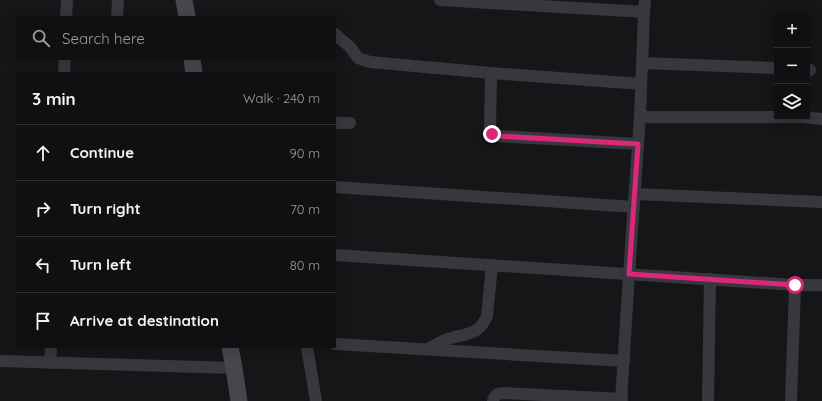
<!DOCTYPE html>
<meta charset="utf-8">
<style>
body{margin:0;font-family:Quicksand,sans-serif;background:#1e1e20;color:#f1f3f6}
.controls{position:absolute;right:12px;top:12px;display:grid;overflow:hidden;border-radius:0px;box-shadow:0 2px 10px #0003}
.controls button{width:36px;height:36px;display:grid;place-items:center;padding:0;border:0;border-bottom:1px solid #303032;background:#101012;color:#f1f3f6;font:20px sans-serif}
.stop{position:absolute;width:12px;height:12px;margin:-9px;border:3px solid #db2777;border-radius:50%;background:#fff}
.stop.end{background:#db2777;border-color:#fff;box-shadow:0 1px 4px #0008}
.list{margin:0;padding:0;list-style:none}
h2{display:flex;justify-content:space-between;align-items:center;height:52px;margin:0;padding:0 16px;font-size:17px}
h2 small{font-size:13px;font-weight:400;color:#9c9d9f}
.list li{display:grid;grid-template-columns:26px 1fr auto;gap:12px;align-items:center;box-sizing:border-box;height:56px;padding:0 16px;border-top:1px solid #303032}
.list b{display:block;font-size:15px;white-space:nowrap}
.list em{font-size:13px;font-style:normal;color:#9c9d9f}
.icon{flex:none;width:22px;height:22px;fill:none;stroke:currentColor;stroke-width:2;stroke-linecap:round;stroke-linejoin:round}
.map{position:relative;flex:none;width:822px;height:401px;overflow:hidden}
.search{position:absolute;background:#101012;box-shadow:0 2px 10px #0003;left:16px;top:16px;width:320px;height:44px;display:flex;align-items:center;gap:10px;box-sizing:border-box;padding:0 14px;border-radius:0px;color:#9c9d9f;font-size:15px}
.panel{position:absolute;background:#101012;box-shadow:0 2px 10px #0003;left:16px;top:72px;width:320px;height:276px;border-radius:0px}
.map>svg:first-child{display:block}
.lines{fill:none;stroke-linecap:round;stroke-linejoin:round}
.street{stroke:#37383d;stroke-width:12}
.secondary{stroke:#45474d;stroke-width:17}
.route{stroke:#db2777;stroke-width:5}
</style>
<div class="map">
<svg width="822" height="401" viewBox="0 0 822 401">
<rect width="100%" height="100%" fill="#161618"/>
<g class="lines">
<g class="street">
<polyline points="440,0 644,12"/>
<polyline points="66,17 67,0"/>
<polyline points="117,17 118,0"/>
<polyline points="335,34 350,47 358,58 370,62 491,73 641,84"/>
<polyline points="642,63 777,68"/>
<polyline points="807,69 810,70"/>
<polyline points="64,73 65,59"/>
<polyline points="491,73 490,128 492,134 497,136 638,144"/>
<polyline points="640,117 803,117 822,119"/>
<polyline points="335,123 350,123"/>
<polyline points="335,187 634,207"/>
<polyline points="635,194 822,202"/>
<polyline points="335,255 795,285 822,285"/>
<polyline points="335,344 624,361"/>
<polyline points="307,347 316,401"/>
<path d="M428 349C435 345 443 340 451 338 468 333 479 335 487 316L492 265"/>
<polyline points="0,361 234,368"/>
<polyline points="50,363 51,347"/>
<path d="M493 401C495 395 496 394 503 393L622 399"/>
<polyline points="621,401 629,274 640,117 644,12 645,0"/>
<polyline points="708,401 710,279"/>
<polyline points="791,401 795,285"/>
</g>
<g class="secondary">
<polyline points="184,0 187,17"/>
<polyline points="192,59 194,73"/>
<polyline points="230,347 234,368 239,401"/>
</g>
</g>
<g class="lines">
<polyline class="route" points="492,134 497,136 638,144 629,274 795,285"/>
</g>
</svg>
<div class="controls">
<button>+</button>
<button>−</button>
<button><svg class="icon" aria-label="layers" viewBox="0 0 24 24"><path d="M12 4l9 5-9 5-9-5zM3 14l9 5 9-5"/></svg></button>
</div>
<div class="stop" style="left:795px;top:285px"></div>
<div class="stop end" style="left:492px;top:134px"></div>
<div class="search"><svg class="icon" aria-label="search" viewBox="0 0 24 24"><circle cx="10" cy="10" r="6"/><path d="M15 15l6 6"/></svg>Search here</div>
<section class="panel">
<h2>3 min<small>Walk · 240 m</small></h2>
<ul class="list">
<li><svg class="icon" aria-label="ahead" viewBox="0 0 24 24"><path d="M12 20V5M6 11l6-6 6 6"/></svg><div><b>Continue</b></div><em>90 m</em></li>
<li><svg class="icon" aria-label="right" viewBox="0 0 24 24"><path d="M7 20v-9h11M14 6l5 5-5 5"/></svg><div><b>Turn right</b></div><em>70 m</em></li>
<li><svg class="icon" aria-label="left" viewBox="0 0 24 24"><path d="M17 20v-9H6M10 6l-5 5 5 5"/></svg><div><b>Turn left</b></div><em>80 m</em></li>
<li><svg class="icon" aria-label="arrive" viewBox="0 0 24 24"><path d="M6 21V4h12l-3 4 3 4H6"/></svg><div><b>Arrive at destination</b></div></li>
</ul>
</section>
</div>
